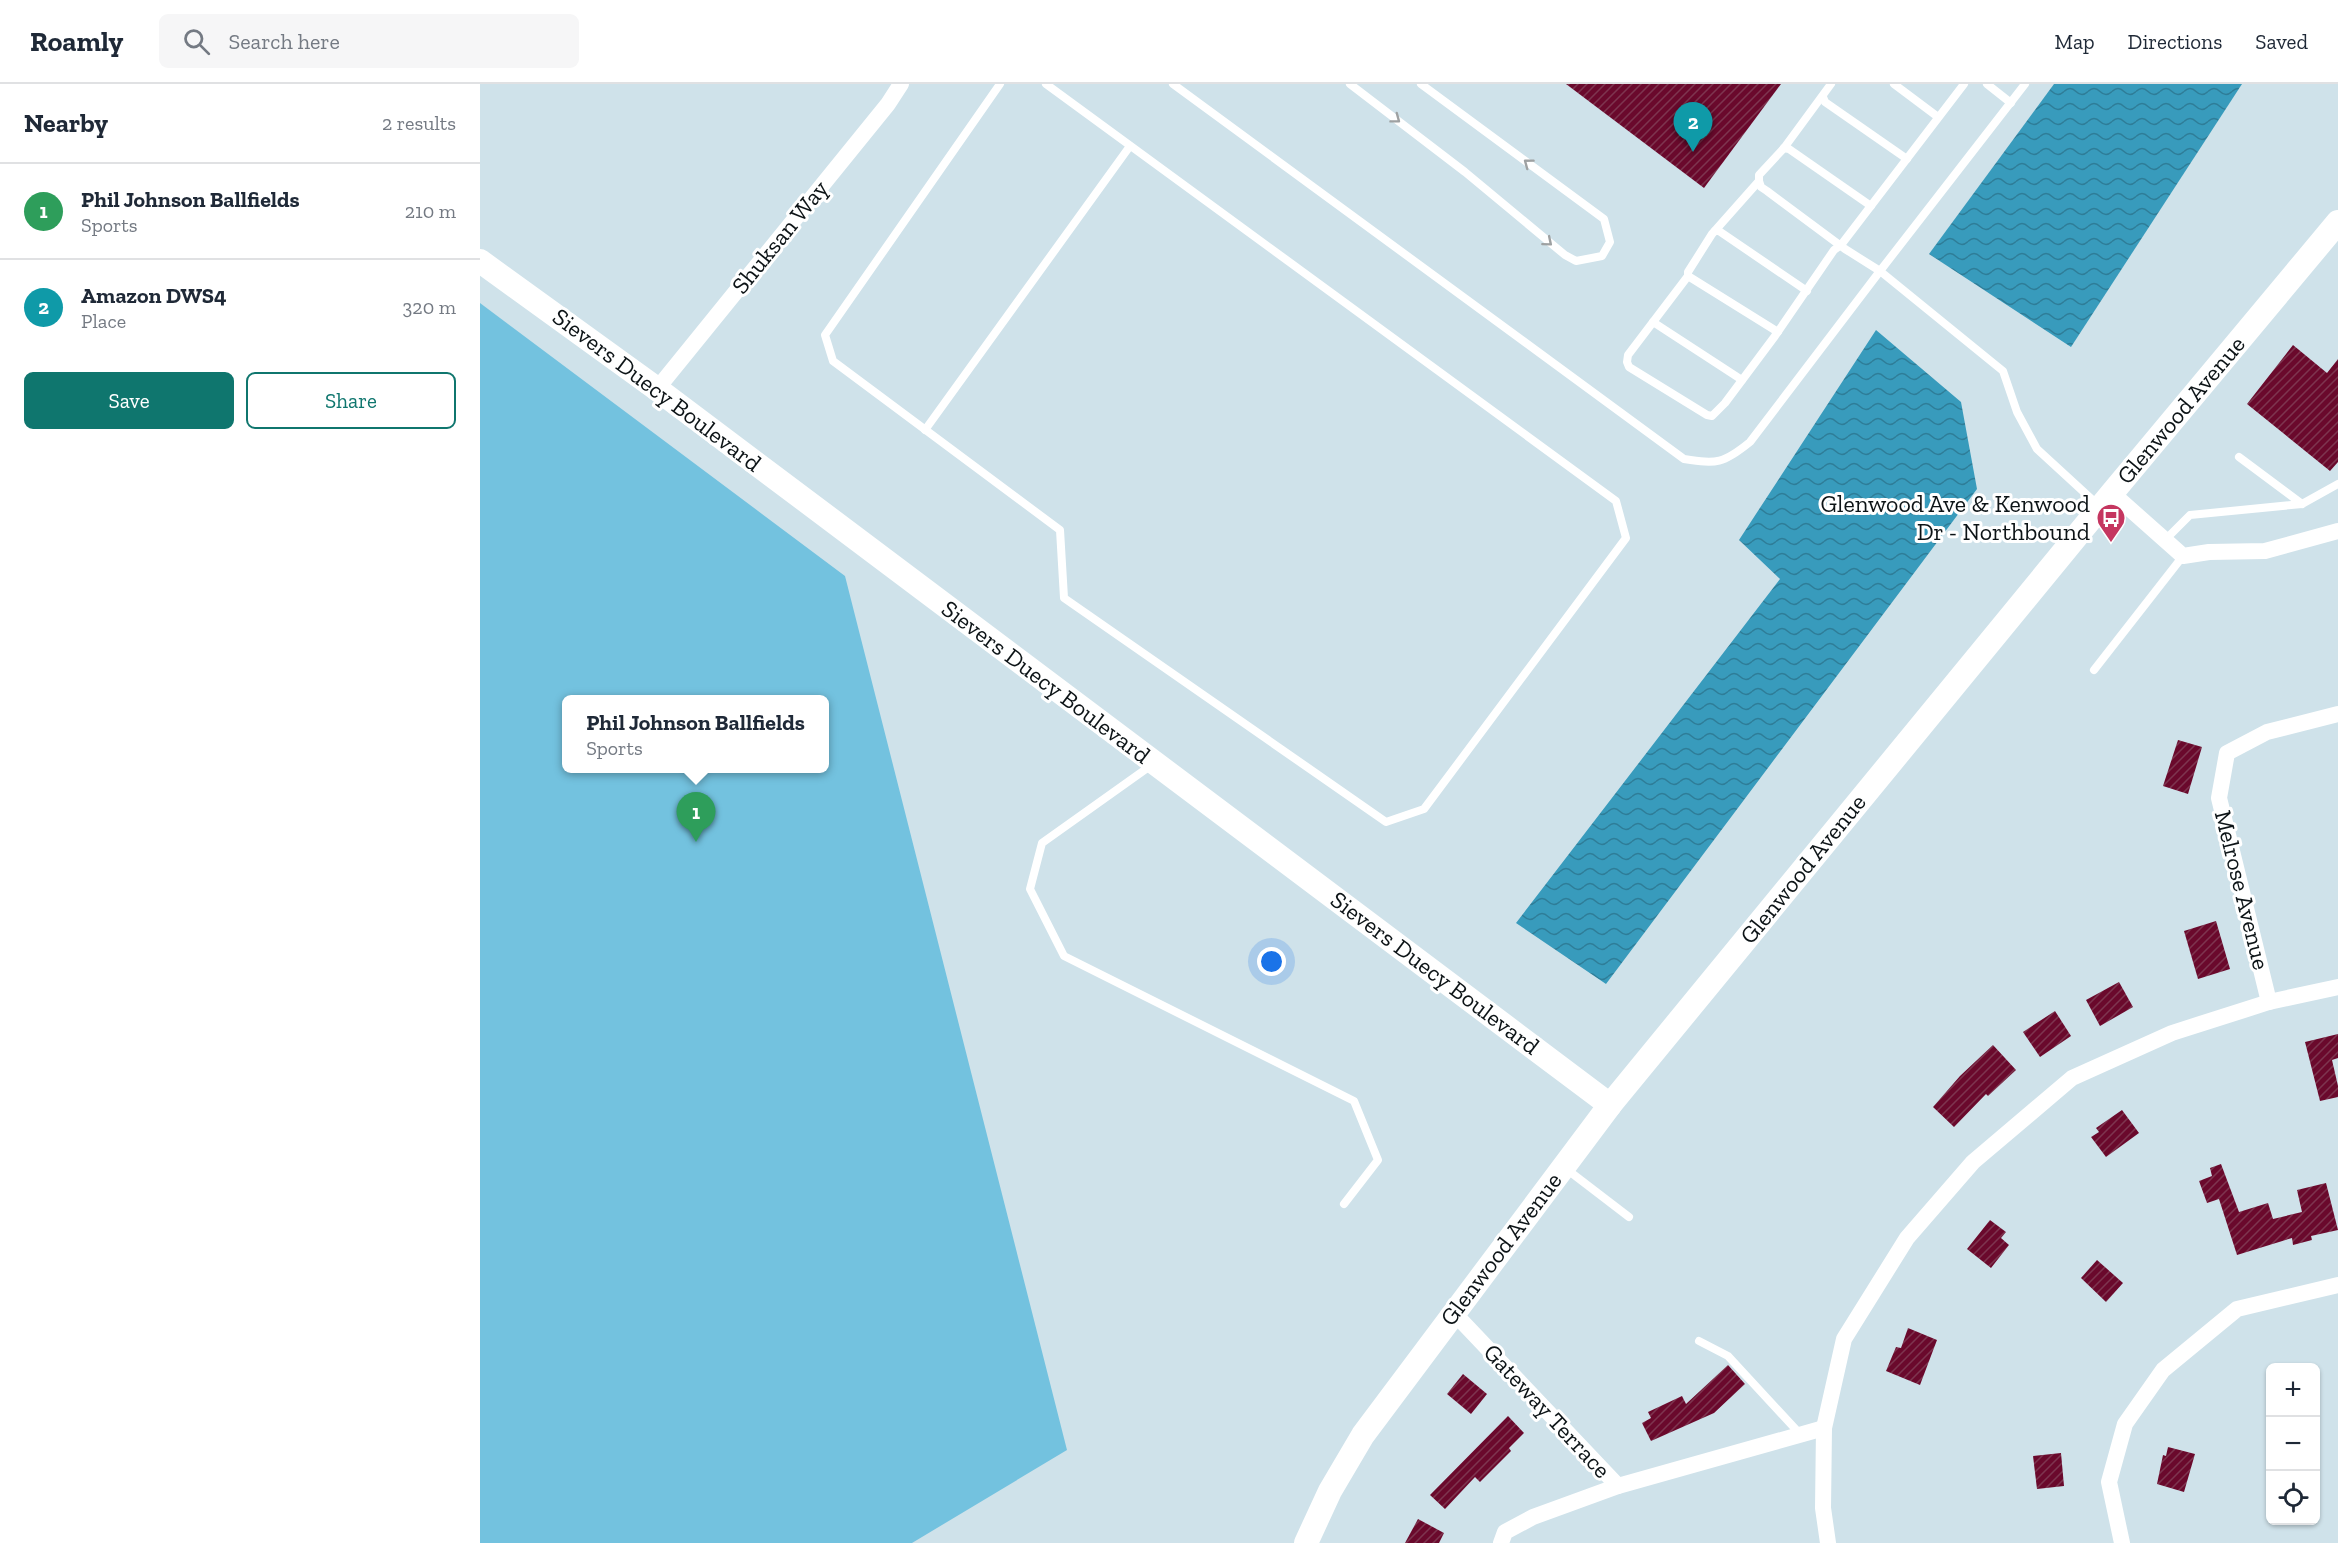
<!DOCTYPE html>
<meta charset="utf-8">
<style>
body{margin:0;font-family:"Zilla Slab",serif;background:#f6f6f7;color:#1f2937}
.controls{position:absolute;right:18px;bottom:18px;display:grid;overflow:hidden;border-radius:9px;box-shadow:0 2px 4px #0004}
.controls button{width:54px;height:54px;display:grid;place-items:center;padding:0;border:0;border-bottom:2px solid #e0e1e3;background:#fff;color:#1f2937;font:30px sans-serif}
.you{position:absolute;left:792px;top:878px;width:21px;height:21px;margin:-15px;border:4px solid #fff;border-radius:50%;background:#1a73e8;box-shadow:0 0 0 9px #1a73e833}
.badge{display:grid;place-items:center;width:39px;height:39px;border-radius:50%;background:#0f766e;color:#fff;font-size:20px;font-weight:700}
.pin{position:absolute;translate:-50% -50px;filter:drop-shadow(0 2px 3px #0008)}
.pin::after{content:'';position:absolute;top:32px;width:21px;height:18px;background:inherit;clip-path:polygon(0 0,100% 0,50% 100%)}
.popup{position:absolute;left:82px;top:611px;width:267px;height:78px;box-sizing:border-box;display:grid;place-content:center;border-radius:9px;background:#fff;filter:drop-shadow(0 2px 4px #0005);font-size:20px;white-space:nowrap;color:#747a83}
.popup b{font-size:22px;color:#1f2937}
.popup::after{content:'';position:absolute;left:50%;top:100%;margin-left:-12px;border:12px solid transparent;border-top-color:#fff}
.list{margin:0;padding:0;list-style:none}
h2{display:flex;justify-content:space-between;align-items:center;height:78px;margin:0;padding:0 24px;font-size:26px}
h2 small{font-size:20px;font-weight:400;color:#747a83}
.list li{display:grid;grid-template-columns:39px 1fr auto;gap:18px;align-items:center;box-sizing:border-box;height:96px;padding:0 24px;border-top:2px solid #e0e1e3}
.list b{display:block;font-size:22px;white-space:nowrap}
.list p{margin:0;font-size:20px;white-space:nowrap;color:#747a83}
.list em{font-size:20px;font-style:normal;color:#747a83}
.actions{display:flex;gap:12px;padding:18px 24px}
.actions a{flex:1;padding:14px 0;border:2px solid #0f766e;border-radius:9px;text-align:center;font-size:21px;color:#0f766e}
.actions .main{background:#0f766e;color:#fff}
.icon{flex:none;width:33px;height:33px;fill:none;stroke:currentColor;stroke-width:2;stroke-linecap:round;stroke-linejoin:round}
.map{position:relative;flex:none;width:1858px;height:1459px;overflow:hidden}
header{display:flex;align-items:center;gap:36px;box-sizing:border-box;height:84px;padding:0 30px;background:#fff;border-bottom:2px solid #e0e1e3}
header strong{font-size:28px}
nav{display:flex;gap:33px;margin-inline-start:auto;font-size:21px}
.search{width:420px;height:54px;background:#f6f6f7;display:flex;align-items:center;gap:15px;box-sizing:border-box;padding:0 21px;border-radius:9px;color:#747a83;font-size:22px}
main{display:flex}
aside{flex:1;background:#fff}
.map>svg:first-child{display:block}
.park{fill:#73c2df;fill-rule:evenodd}
.water{fill:url(#water-waves)}
.building{fill:url(#building-hatch)}
.lines{fill:none;stroke-linecap:round;stroke-linejoin:round}
.lane{stroke:#fff;stroke-width:8}
.street{stroke:#fff;stroke-width:16}
.secondary{stroke:#fff;stroke-width:24}
.oneway{stroke:#9ea1a2}
.labels{text-anchor:middle;stroke-width:6;stroke-linejoin:round;paint-order:stroke}
.street-label{font-size:24px;fill:#0c1316;stroke:#fff}
.poi-label{font-size:24px;fill:#0c1316;stroke:#fff;text-anchor:end}
</style>
<header>
<strong>Roamly</strong>
<div class="search"><svg class="icon" aria-label="search" viewBox="0 0 24 24"><circle cx="10" cy="10" r="6"/><path d="M15 15l6 6"/></svg>Search here</div>
<nav><a>Map</a><a>Directions</a><a>Saved</a></nav>
</header>
<main>
<aside>
<h2>Nearby<small>2 results</small></h2>
<ul class="list">
<li><span class="badge" style="background:#2e9e5b">1</span><div><b>Phil Johnson Ballfields</b><p>Sports</p></div><em>210 m</em></li>
<li><span class="badge" style="background:#0f9aa8">2</span><div><b>Amazon DWS4</b><p>Place</p></div><em>320 m</em></li>
</ul>
<div class="actions"><a class="main">Save</a><a>Share</a></div>
</aside>
<div class="map">
<svg width="1858" height="1459" viewBox="0 0 1858 1459">
<defs>
<pattern id="water-waves" width="16" height="10" patternUnits="userSpaceOnUse" patternTransform="scale(1.5)"><rect width="16" height="10" fill="#389bbc"/><path d="M0 5q4-4 8 0t8 0" fill="none" stroke="#2e7d98"/></pattern>
<pattern id="building-hatch" width="6" height="6" patternUnits="userSpaceOnUse" patternTransform="scale(1.5)"><rect width="6" height="6" fill="#6a092c"/><path d="M-1 1l2-2M0 6l6-6M5 7l2-2" fill="none" stroke="#7d354f"/></pattern>
</defs>
<rect width="100%" height="100%" fill="#cfe2ea"/>
<path class="park" d="M0 219 365 492 587 1366 432 1459H0ZM87 616H345V684H87Z"/>
<g class="water">
<polygon points="1574,0 1762,0 1591,263 1449,170"/>
<polygon points="1396,246 1481,318 1497,405 1126,900 1036,839 1300,495 1259,456"/>
</g>
<g class="building">
<polygon points="1086,0 1301,0 1224,104"/>
<polygon points="1813,261 1847,289 1858,275 1858,378 1850,387 1767,320"/>
<polygon points="1698,656 1722,663 1708,710 1683,702"/>
<polygon points="1736,837 1750,885 1718,895 1704,847"/>
<polygon points="1639,898 1653,923 1620,942 1606,916"/>
<polygon points="1575,927 1591,952 1560,973 1543,948"/>
<polygon points="1858,950 1858,974 1852,976 1858,1002 1858,1013 1840,1017 1825,958"/>
<polygon points="1513,961 1536,986 1508,1012 1506,1010 1474,1043 1453,1023 1480,992"/>
<polygon points="1642,1026 1659,1049 1626,1073 1611,1053 1619,1048 1616,1044"/>
<polygon points="1741,1080 1759,1128 1788,1119 1793,1135 1822,1128 1817,1106 1846,1099 1858,1146 1831,1152 1832,1156 1813,1161 1812,1154 1757,1171 1739,1115 1727,1119 1719,1097 1732,1092 1730,1084"/>
<polygon points="1510,1136 1526,1148 1521,1154 1529,1161 1511,1184 1487,1165"/>
<polygon points="1617,1176 1643,1199 1626,1218 1601,1194"/>
<polygon points="1428,1244 1457,1256 1440,1301 1406,1287 1416,1263 1421,1264"/>
<polygon points="1248,1281 1265,1300 1234,1329 1171,1357 1162,1339 1171,1334 1168,1328 1202,1312 1206,1320"/>
<polygon points="983,1290 1007,1310 991,1330 967,1310"/>
<polygon points="1028,1332 1044,1349 1029,1364 1031,1367 1000,1398 995,1393 965,1425 950,1411"/>
<polygon points="1688,1363 1715,1370 1704,1408 1677,1400 1683,1371 1686,1372"/>
<polygon points="1581,1369 1584,1402 1557,1405 1553,1372"/>
<polygon points="938,1435 964,1449 959,1459 925,1459"/>
</g>
<g class="lines">
<g class="lane">
<polyline points="520,0 345,251 353,277 580,446 584,514 906,738 944,725 1146,454 1136,417 566,0"/>
<path d="M693 0 1204 375C1237 380 1243 380 1270 358L1400 187 1523 287 1537 328 1557 365 1618 421"/>
<polyline points="870,0 985,88 1085,171 1096,177 1122,172 1130,158 1124,135 941,0"/>
<polyline points="1351,0 1304,64 1279,91 1279,97 1232,150 1208,188 1208,192 1148,271 1147,278 1149,283 1227,331 1232,332 1245,319 1295,252 1354,166 1361,161 1484,0"/>
<polyline points="1414,0 1458,33"/>
<polyline points="1507,0 1531,19"/>
<polyline points="1343,13 1345,18 1427,75"/>
<polyline points="1304,64 1309,65 1391,122"/>
<polyline points="1279,97 1281,103 1287,107 1365,165 1400,187 1545,0"/>
<polyline points="1235,147 1239,147 1327,207"/>
<polyline points="1208,192 1298,248"/>
<polyline points="1173,238 1262,296"/>
<polyline points="445,346 650,62"/>
<polyline points="1759,373 1822,420"/>
<polyline points="1685,456 1710,431 1822,420 1858,400"/>
<polyline points="1614,586 1703,472"/>
<polyline points="673,680 562,759 550,805 584,872 874,1017 898,1076 864,1120"/>
<polyline points="1085,1084 1149,1133"/>
<polyline points="1219,1257 1248,1272 1321,1351"/>
</g>
<g class="street">
<polyline points="177,305 408,20 421,0"/>
<polyline points="1632,409 1703,472 1729,468 1785,467 1858,447"/>
<polyline points="1789,918 1739,714 1747,669 1787,648 1858,630"/>
<polyline points="973,1228 1138,1402 1344,1344"/>
<polyline points="1021,1459 1025,1448 1053,1433 1138,1402"/>
<polyline points="1348,1459 1343,1424 1344,1344 1364,1255 1427,1154 1493,1078 1592,994 1692,949 1789,918 1858,903"/>
<polyline points="1642,1459 1629,1398 1645,1340 1683,1286 1757,1225 1858,1201"/>
</g>
<g class="secondary">
<polyline points="0,177 177,305 1130,1021"/>
<polyline points="826,1459 850,1407 883,1351 1130,1021 1632,409 1858,138"/>
</g>
</g>
<defs><path id="oneway-chevron" d="M-2-3.5L2.5 0L-2 3.5" fill="none" stroke-width="1.6" stroke-linecap="round" stroke-linejoin="round" transform="scale(1.5)"/></defs>
<g class="oneway">
<use href="#oneway-chevron" transform="translate(916 35) rotate(37)"/>
<use href="#oneway-chevron" transform="translate(1048 79) rotate(-143)"/>
<use href="#oneway-chevron" transform="translate(1068 158) rotate(40)"/>
</g>
<defs>
<g id="bus-pin" transform="scale(1.5)"><path d="M0 17L-7.5 6A9.5 9.5 0 1 1 7.5 6Z" fill="#c53660" stroke="#fff"/><path d="M-5-6H5V4H4V6H2V4H-2V6H-4V4H-5ZM-3.5-4V0h7V-4ZM-3.5 1.2v1.5H-2V1.2ZM2 1.2v1.5H3.5V1.2Z" fill="#fff"/></g>
</defs>
<g fill-rule="evenodd">
<use href="#bus-pin" x="1631" y="434"/>
</g>
<g class="labels">
<g class="street-label">
<text transform="translate(300 153) rotate(-51)" y="8">Shuksan Way</text>
<text transform="translate(177 306) rotate(37)" y="8">Sievers Duecy Boulevard</text>
<text transform="translate(1701 326) rotate(-50)" y="8">Glenwood Avenue</text>
<text transform="translate(566 598) rotate(37)" y="8">Sievers Duecy Boulevard</text>
<text transform="translate(1323 785) rotate(-51)" y="8">Glenwood Avenue</text>
<text transform="translate(1762 806) rotate(76)" y="8">Melrose Avenue</text>
<text transform="translate(955 889) rotate(37)" y="8">Sievers Duecy Boulevard</text>
<text transform="translate(1021 1165) rotate(-53)" y="8">Glenwood Avenue</text>
<text transform="translate(1067 1327) rotate(47)" y="8">Gateway Terrace</text>
</g>
<g class="poi-label">
<text x="1610" y="428">Glenwood Ave &amp; Kenwood<tspan x="1610" dy="28">Dr - Northbound</tspan></text>
</g>
</g>
</svg>
<div class="controls">
<button>+</button>
<button>−</button>
<button><svg class="icon" aria-label="locate" viewBox="0 0 24 24"><circle cx="12" cy="12" r="6"/><path d="M12 2v4M12 18v4M2 12h4M18 12h4"/></svg></button>
</div>
<div class="you"></div>
<div class="pin badge" style="left:216px;top:758px;background:#2e9e5b">1</div>
<div class="popup"><b>Phil Johnson Ballfields</b>Sports</div>
<div class="pin badge" style="left:1213px;top:68px;background:#0f9aa8">2</div>
</div>
</main>
